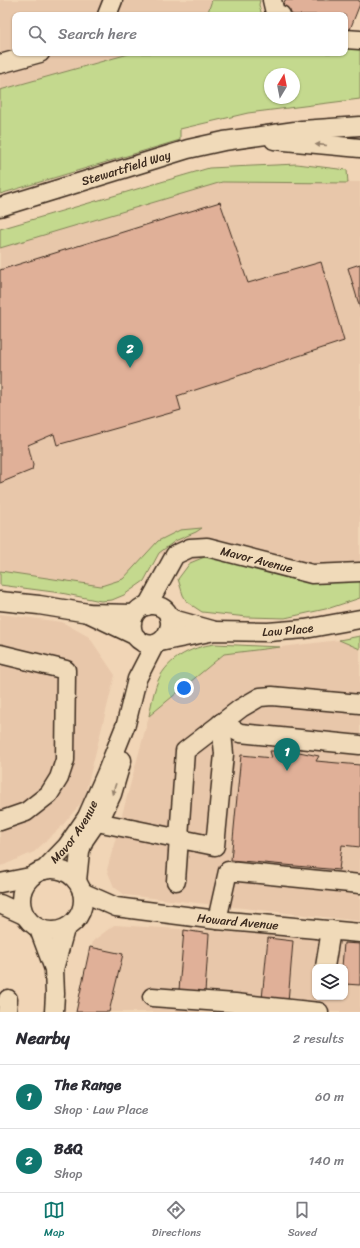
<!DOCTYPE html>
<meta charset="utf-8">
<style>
body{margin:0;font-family:Sriracha,sans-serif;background:#f7f7f7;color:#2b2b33}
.controls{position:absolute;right:12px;bottom:12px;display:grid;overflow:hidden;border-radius:8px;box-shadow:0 1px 3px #0004}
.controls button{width:36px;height:36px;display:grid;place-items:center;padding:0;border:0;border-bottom:1px solid #e1e1e2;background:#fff;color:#2b2b33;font:20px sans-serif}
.compass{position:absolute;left:264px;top:68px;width:36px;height:36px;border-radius:50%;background:#fff;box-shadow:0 1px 3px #0004;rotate:10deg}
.you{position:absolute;left:184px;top:688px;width:14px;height:14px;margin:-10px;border:3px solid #fff;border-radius:50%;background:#1a73e8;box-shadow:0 0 0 6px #1a73e833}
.badge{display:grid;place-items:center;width:26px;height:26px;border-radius:50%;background:#0f766e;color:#fff;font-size:13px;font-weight:700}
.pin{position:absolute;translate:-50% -33px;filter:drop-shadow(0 1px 2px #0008)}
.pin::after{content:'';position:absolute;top:21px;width:14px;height:12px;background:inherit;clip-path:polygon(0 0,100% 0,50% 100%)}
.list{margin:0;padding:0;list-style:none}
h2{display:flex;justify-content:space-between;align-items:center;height:52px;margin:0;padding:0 16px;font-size:17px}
h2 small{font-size:13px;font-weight:400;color:#7c7c81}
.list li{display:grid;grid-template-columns:26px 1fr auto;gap:12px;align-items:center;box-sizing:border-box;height:64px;padding:0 16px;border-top:1px solid #e1e1e2}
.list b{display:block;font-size:15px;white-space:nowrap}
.list p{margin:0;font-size:13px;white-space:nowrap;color:#7c7c81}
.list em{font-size:13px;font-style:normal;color:#7c7c81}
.icon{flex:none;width:22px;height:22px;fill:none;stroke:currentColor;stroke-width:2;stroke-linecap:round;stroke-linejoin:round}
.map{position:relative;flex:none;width:360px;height:1012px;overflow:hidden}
.search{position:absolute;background:#fff;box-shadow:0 1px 3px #0004;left:12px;right:12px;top:12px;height:44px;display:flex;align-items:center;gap:10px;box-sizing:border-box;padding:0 14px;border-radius:8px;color:#7c7c81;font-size:15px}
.sheet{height:180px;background:#fff}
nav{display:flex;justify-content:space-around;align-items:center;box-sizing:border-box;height:56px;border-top:1px solid #e1e1e2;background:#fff;font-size:11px;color:#7c7c81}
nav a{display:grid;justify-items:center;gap:2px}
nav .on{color:#0f766e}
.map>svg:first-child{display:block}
.built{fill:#e8c7aa;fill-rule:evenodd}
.green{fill:#c4d98e;stroke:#808256;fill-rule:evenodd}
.building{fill:#e0b098;stroke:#3b2a1e}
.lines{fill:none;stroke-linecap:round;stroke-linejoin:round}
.minor-casing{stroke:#3b2a1e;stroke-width:21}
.minor{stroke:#f0dab9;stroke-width:18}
.oneway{fill:#96826c}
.labels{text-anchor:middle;stroke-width:4;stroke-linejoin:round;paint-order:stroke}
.street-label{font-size:12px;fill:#3b2a1e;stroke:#f0dab9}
</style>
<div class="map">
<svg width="360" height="1012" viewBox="0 0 360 1012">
<rect width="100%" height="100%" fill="#f1d5b6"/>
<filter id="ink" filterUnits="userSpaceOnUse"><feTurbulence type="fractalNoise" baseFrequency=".025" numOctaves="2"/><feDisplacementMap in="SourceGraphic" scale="8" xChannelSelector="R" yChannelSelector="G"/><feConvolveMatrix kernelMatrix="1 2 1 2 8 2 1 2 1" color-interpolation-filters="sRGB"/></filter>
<g filter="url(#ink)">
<g class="built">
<polygon points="0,0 212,0 207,15 15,15 15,53 132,53 0,90"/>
<polygon points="222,182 360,182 360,581 289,578 207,556 190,563 159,553 144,581 124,595 112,600 101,601 61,593 0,585 0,248"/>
<polygon points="0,614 62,622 89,637 115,675 84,799 62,826 34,852 4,865 0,866"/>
<polygon points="339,640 360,649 360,921 125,895 114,887 107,870 149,716 224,654"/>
<path d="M114 925 360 940V1012H78L93 941ZM315 967H345V997H315Z"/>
</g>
<g class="green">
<polygon points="212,0 260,0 259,5 262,15 207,15"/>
<path d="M345 42 360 47V99L248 113 180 129V140L0 194V90L132 53H345ZM270 74H294V98H270Z"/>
<polygon points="297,164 347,170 348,183 222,182 0,248 0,229 209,168"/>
<polygon points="202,528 196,532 175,541 159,553 144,581 124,595 112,600 101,601 61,593 0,585 0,571 101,586 123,579 158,541 180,530"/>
<polygon points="207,556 289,578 360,581 360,598 330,608 285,618 247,617 202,612 187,602 183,595 178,579 190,563"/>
<polygon points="360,636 360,649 339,640"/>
<path d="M215 644 280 647 224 654 149 716C151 706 153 695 156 686 164 660 190 647 215 644Z"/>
</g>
<g class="building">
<polygon points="285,0 359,0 360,4 347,37 345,36 345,15 294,15 281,10"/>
<polygon points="220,202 248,283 321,262 344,341 177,396 181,410 57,445 54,434 28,445 33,465 32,470 0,483 0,270"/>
<polygon points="360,264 360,308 348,268"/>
<polygon points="270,751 294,751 319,756 316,761 360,765 360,847 342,845 339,870 231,860 241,755 272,758"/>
<polygon points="184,930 209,934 205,992 179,990"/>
<polygon points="268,938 293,941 288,1002 262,999"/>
<polygon points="344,943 360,944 360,985 345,984 345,967 342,967"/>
<polygon points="90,947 123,954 109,1012 76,1012"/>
</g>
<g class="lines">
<g class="minor-casing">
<g id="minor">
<polyline points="272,0 275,13 281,15"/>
<polyline points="107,15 113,0"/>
<polyline points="345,39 360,40"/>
<polyline points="0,64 40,53"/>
<polyline points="274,140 360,148"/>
<path id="s1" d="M0 207 188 149 224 141 302 130 360 126"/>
<polyline points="0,601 39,605 88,613 134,614"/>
<path id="s2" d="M147 606 175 555 190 548 207 547 312 574 360 572"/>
<path d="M88 613 134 635C161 667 189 609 153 605 135 604 128 622 134 635"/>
<polyline points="169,618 212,630"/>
<path id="s3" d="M160 642 215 631 268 632 305 629 360 619"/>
<polyline points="0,654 66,670 65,760 59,778 49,794 26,812 0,821"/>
<polyline points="221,723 240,733 360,745"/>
<polyline points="87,817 97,822 215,846 224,754 221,723"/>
<circle cx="52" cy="900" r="31"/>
<path id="s4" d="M44 870 67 846 87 817 106 774 126 724 137 679 155 644"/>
<polyline points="77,881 80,851 84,840 104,811 112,794 122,760"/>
<polyline points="176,881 185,751 241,708 260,697 272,696 360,704"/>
<polyline points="0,883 30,877"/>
<path id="s5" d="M82 892 116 907 217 920 360 933"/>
<polyline points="0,904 24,915"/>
<polyline points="217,920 228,871 360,884"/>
<polyline points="39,929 54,969 55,994 54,1012"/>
<polyline points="325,967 331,930"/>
<polyline points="54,969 65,929"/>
<polyline points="152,997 235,1003 319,1012"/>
<polyline points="7,1012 8,999"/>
</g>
</g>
<use href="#minor" class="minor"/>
</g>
<defs><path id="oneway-solid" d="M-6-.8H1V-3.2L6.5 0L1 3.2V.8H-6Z"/></defs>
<g class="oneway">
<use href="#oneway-solid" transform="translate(321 145) rotate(-175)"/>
<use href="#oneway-solid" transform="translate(114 789) rotate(109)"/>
</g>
</g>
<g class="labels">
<g class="street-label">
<text dy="4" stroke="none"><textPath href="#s1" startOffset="132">Stewartfield Way</textPath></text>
<text dy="4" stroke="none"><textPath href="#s2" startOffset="143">Mavor Avenue</textPath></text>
<text dy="4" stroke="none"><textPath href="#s3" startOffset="129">Law Place</textPath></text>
<text dy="4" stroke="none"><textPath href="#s4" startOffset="49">Mavor Avenue</textPath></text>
<text dy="4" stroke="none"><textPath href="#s5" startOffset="160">Howard Avenue</textPath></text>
</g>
</g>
</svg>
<div class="controls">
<button><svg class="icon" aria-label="layers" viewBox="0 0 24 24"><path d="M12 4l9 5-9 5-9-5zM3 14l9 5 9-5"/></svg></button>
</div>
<svg class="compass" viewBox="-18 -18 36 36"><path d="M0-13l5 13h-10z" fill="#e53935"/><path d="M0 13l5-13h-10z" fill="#7c7c81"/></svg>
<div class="you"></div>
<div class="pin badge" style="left:287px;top:771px">1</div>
<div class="pin badge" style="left:130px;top:368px">2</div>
<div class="search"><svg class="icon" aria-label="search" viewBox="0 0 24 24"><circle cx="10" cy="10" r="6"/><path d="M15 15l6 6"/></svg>Search here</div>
</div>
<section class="sheet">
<h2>Nearby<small>2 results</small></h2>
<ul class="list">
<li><span class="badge">1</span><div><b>The Range</b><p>Shop · Law Place</p></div><em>60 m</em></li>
<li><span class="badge">2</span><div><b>B&amp;Q</b><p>Shop</p></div><em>140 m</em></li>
</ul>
</section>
<nav>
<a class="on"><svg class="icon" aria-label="map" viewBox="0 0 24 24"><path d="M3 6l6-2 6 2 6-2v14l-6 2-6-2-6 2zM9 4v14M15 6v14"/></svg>Map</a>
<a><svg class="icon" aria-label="directions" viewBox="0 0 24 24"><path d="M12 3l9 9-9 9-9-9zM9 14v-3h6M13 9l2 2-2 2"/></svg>Directions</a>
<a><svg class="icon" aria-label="saved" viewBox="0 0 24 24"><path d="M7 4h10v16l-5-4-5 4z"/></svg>Saved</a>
</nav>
